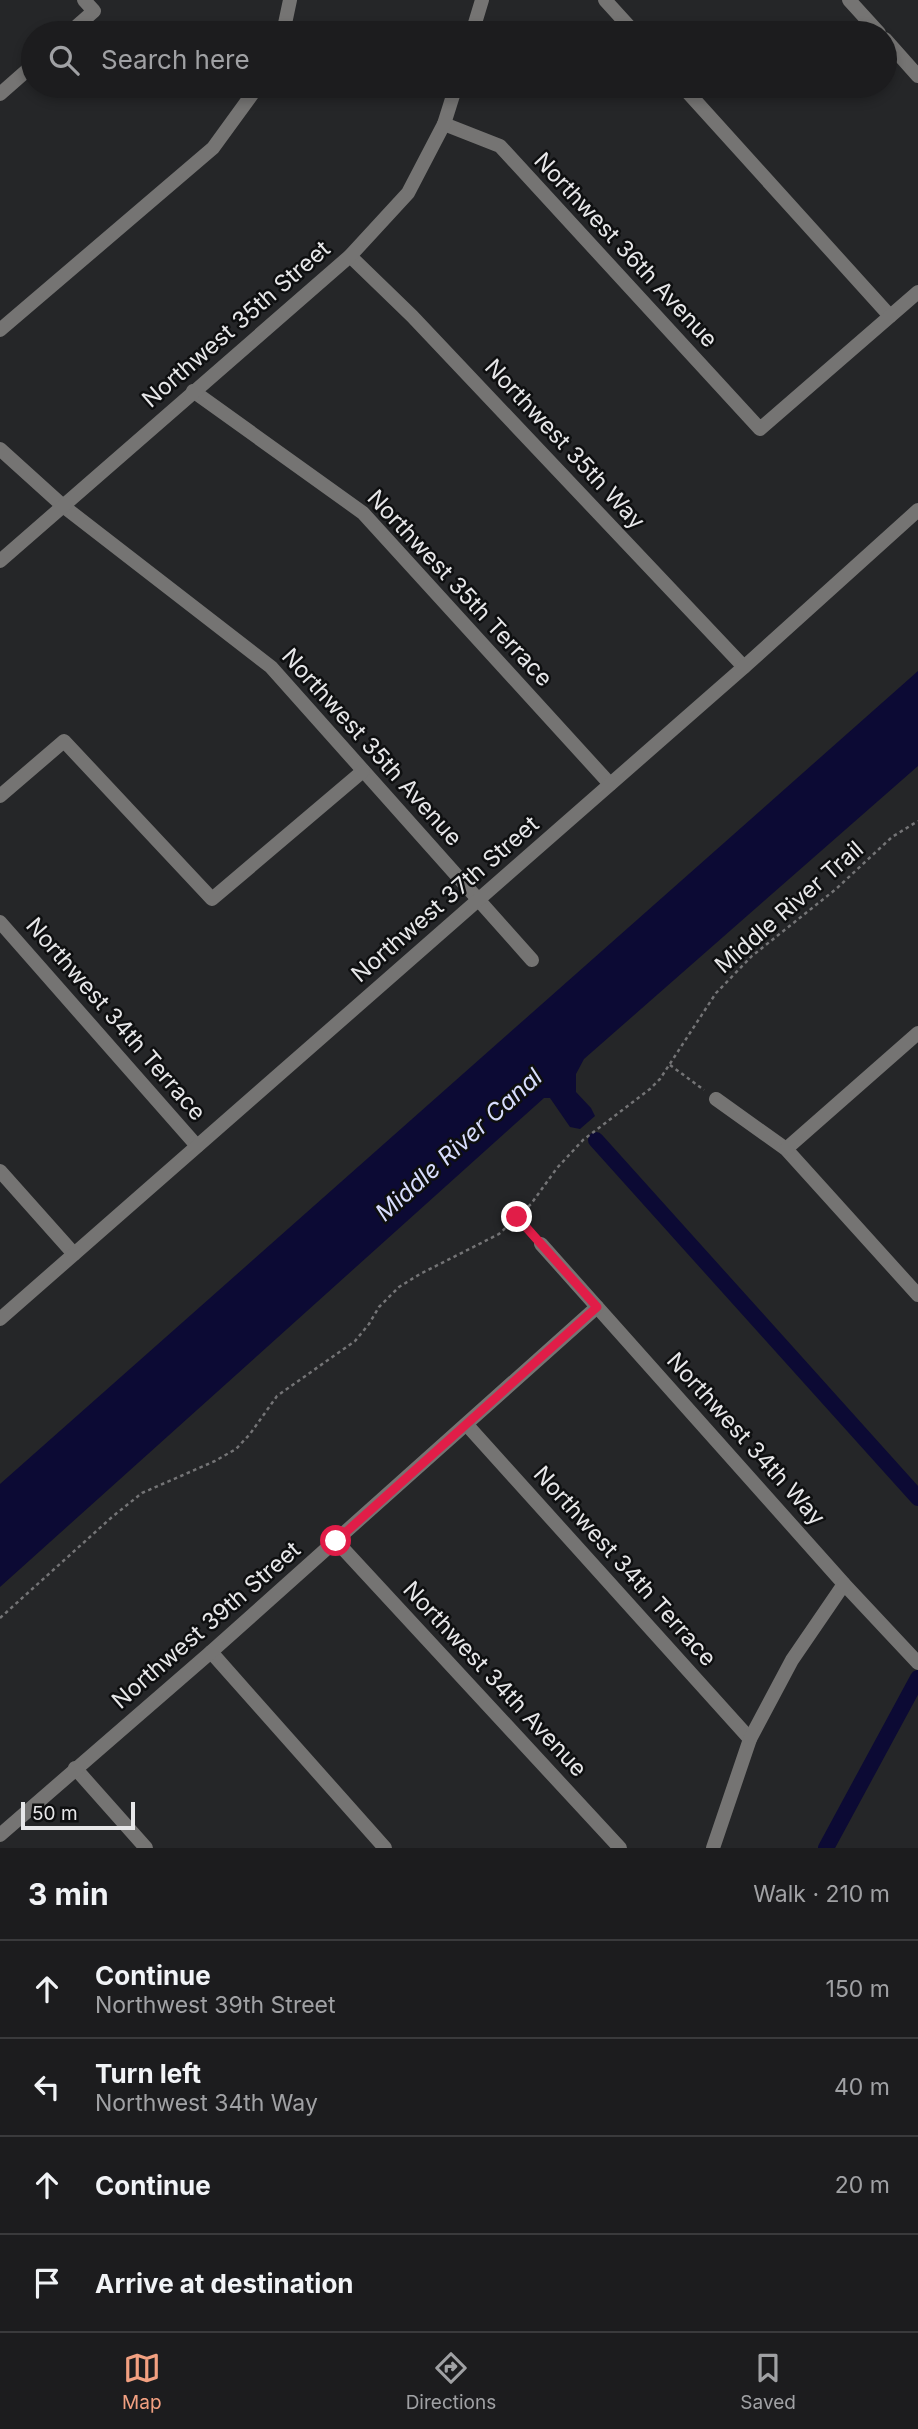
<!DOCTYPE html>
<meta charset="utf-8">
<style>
body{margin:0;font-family:Inter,sans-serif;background:#252527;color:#f1f3f6}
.scale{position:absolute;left:21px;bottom:18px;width:114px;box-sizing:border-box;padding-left:7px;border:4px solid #e7e7e9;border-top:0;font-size:19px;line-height:24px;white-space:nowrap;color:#e7e7e9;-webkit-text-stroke:5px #0e0f10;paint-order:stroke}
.stop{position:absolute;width:21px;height:21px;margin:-16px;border:5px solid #e11d48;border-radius:50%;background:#fff}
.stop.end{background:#e11d48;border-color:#fff;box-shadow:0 2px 7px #0008}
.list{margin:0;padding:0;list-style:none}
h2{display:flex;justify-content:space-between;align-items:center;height:91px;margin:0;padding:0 28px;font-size:30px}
h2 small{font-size:23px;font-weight:400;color:#a0a1a4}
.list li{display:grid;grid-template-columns:46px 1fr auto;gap:21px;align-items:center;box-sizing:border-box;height:98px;padding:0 28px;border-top:2px solid #3a3a3c}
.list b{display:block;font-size:26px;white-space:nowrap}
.list p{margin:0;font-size:23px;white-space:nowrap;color:#a0a1a4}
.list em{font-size:23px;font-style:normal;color:#a0a1a4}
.icon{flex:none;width:38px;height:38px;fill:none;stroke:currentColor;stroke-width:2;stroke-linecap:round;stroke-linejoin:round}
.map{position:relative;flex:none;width:918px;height:1848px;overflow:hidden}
.search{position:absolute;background:#1c1c1e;box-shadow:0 4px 10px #0003;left:21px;right:21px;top:21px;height:77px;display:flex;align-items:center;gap:18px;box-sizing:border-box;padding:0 24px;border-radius:38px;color:#a0a1a4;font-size:26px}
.sheet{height:483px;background:#1c1c1e}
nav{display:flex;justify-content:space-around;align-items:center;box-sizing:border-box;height:98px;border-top:2px solid #3a3a3c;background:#1c1c1e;font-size:19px;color:#a0a1a4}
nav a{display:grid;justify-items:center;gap:4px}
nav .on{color:#f2a081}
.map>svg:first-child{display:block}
.water{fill:#0c0a34}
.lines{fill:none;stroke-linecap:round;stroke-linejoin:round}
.canal{stroke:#0c0a34;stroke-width:16}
.path{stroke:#747476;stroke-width:2.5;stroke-dasharray:3.5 3.5;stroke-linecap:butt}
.street{stroke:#757473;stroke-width:14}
.route{stroke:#e11d48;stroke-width:9}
.labels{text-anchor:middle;stroke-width:5;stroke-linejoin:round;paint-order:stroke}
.street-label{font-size:23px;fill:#e7e7e9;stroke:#0e0f10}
.water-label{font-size:24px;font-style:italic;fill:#d8ddfd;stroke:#0e0f10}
</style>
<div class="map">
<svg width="918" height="1848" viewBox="0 0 918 1848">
<rect width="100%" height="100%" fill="#252628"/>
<polygon class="water" points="918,671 918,766 584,1059 576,1074 576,1092 591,1108 595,1116 580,1129 570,1127 550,1098 544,1098 0,1587 0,1484"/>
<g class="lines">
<g class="canal">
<polyline points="596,1140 918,1498"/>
<polyline points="826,1848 918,1678"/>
</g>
<g class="path">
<polyline points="670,1065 704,1090"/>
<polyline points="517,1217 531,1233"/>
<polyline points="0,1618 112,1517 142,1493 215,1461 236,1449 250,1434 277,1396 355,1341 369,1324 379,1307 399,1287 420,1274 499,1234 531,1204 557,1168 583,1140 650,1089 660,1079 716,993 752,956 836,889 892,837 918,821"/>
</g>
<g class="street">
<polyline points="605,0 635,33"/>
<polyline points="849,0 879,33"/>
<polyline points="69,33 94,11 84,0"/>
<polyline points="283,33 290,0"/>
<polyline points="472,33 482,0"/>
<polyline points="885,39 918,76"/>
<polyline points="682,86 890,316"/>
<polyline points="0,94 33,65"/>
<polyline points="444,124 500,146 760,429 918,292"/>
<polyline points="350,256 412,316 744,667"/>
<polyline points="0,330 213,148 258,86"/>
<polyline points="193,391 363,513 610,784"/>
<polyline points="0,449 63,506 271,667 532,960"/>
<polyline points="0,561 350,256 408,193 444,124 456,86"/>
<polyline points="0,796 64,741 212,899 363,771"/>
<polyline points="0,922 197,1146"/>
<polyline points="716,1099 786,1149 918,1295"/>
<polyline points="786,1149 918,1033"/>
<polyline points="0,1171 74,1254"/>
<polyline points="541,1244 844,1584 918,1663"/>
<polyline points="0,1319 744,667 918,510"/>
<polyline points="467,1425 750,1739"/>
<polyline points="336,1541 620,1848"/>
<polyline points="211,1652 385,1848"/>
<polyline points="75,1768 146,1848"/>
<polyline points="0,1835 211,1652 597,1307"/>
<polyline points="713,1848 750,1739 792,1660 844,1584"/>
</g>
</g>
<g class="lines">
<polyline class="route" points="336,1541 597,1307 517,1217"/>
</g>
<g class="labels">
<g class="street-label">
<text transform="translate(626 250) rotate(47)" y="8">Northwest 36th Avenue</text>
<text transform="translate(236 324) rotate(-41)" y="8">Northwest 35th Street</text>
<text transform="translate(565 444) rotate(47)" y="8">Northwest 35th Way</text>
<text transform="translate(460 588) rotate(47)" y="8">Northwest 35th Terrace</text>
<text transform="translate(372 747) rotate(48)" y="8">Northwest 35th Avenue</text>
<text transform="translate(445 899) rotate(-41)" y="8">Northwest 37th Street</text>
<text transform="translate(789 907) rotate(-41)" y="8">Middle River Trail</text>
<text transform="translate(116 1019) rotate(49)" y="8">Northwest 34th Terrace</text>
<text transform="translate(746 1439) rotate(48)" y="8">Northwest 34th Way</text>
<text transform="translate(625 1566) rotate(48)" y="8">Northwest 34th Terrace</text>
<text transform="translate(206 1625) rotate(-41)" y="8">Northwest 39th Street</text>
<text transform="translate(495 1679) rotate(47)" y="8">Northwest 34th Avenue</text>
</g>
<g class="water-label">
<text transform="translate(459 1145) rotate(-42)" y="8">Middle River Canal</text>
</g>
</g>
</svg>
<div class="scale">50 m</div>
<div class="stop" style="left:336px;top:1541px"></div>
<div class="stop end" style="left:517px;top:1217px"></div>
<div class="search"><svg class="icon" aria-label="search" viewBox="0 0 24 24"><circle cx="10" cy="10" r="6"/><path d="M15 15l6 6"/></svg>Search here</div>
</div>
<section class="sheet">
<h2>3 min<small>Walk · 210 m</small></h2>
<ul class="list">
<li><svg class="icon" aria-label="ahead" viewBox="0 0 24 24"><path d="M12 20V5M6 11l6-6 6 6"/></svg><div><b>Continue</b><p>Northwest 39th Street</p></div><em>150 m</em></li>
<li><svg class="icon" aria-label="left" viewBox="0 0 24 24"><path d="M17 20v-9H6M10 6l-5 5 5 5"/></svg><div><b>Turn left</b><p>Northwest 34th Way</p></div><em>40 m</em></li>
<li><svg class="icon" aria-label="ahead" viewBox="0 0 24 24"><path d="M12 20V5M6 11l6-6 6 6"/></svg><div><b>Continue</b></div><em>20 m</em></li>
<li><svg class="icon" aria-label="arrive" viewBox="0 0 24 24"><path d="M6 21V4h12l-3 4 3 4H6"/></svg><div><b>Arrive at destination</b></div></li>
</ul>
</section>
<nav>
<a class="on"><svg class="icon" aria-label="map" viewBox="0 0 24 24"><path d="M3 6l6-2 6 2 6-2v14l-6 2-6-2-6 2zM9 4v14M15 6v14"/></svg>Map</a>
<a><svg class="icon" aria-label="directions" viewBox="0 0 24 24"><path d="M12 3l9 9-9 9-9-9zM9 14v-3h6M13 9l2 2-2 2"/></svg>Directions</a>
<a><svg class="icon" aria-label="saved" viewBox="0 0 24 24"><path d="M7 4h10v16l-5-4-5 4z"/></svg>Saved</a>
</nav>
